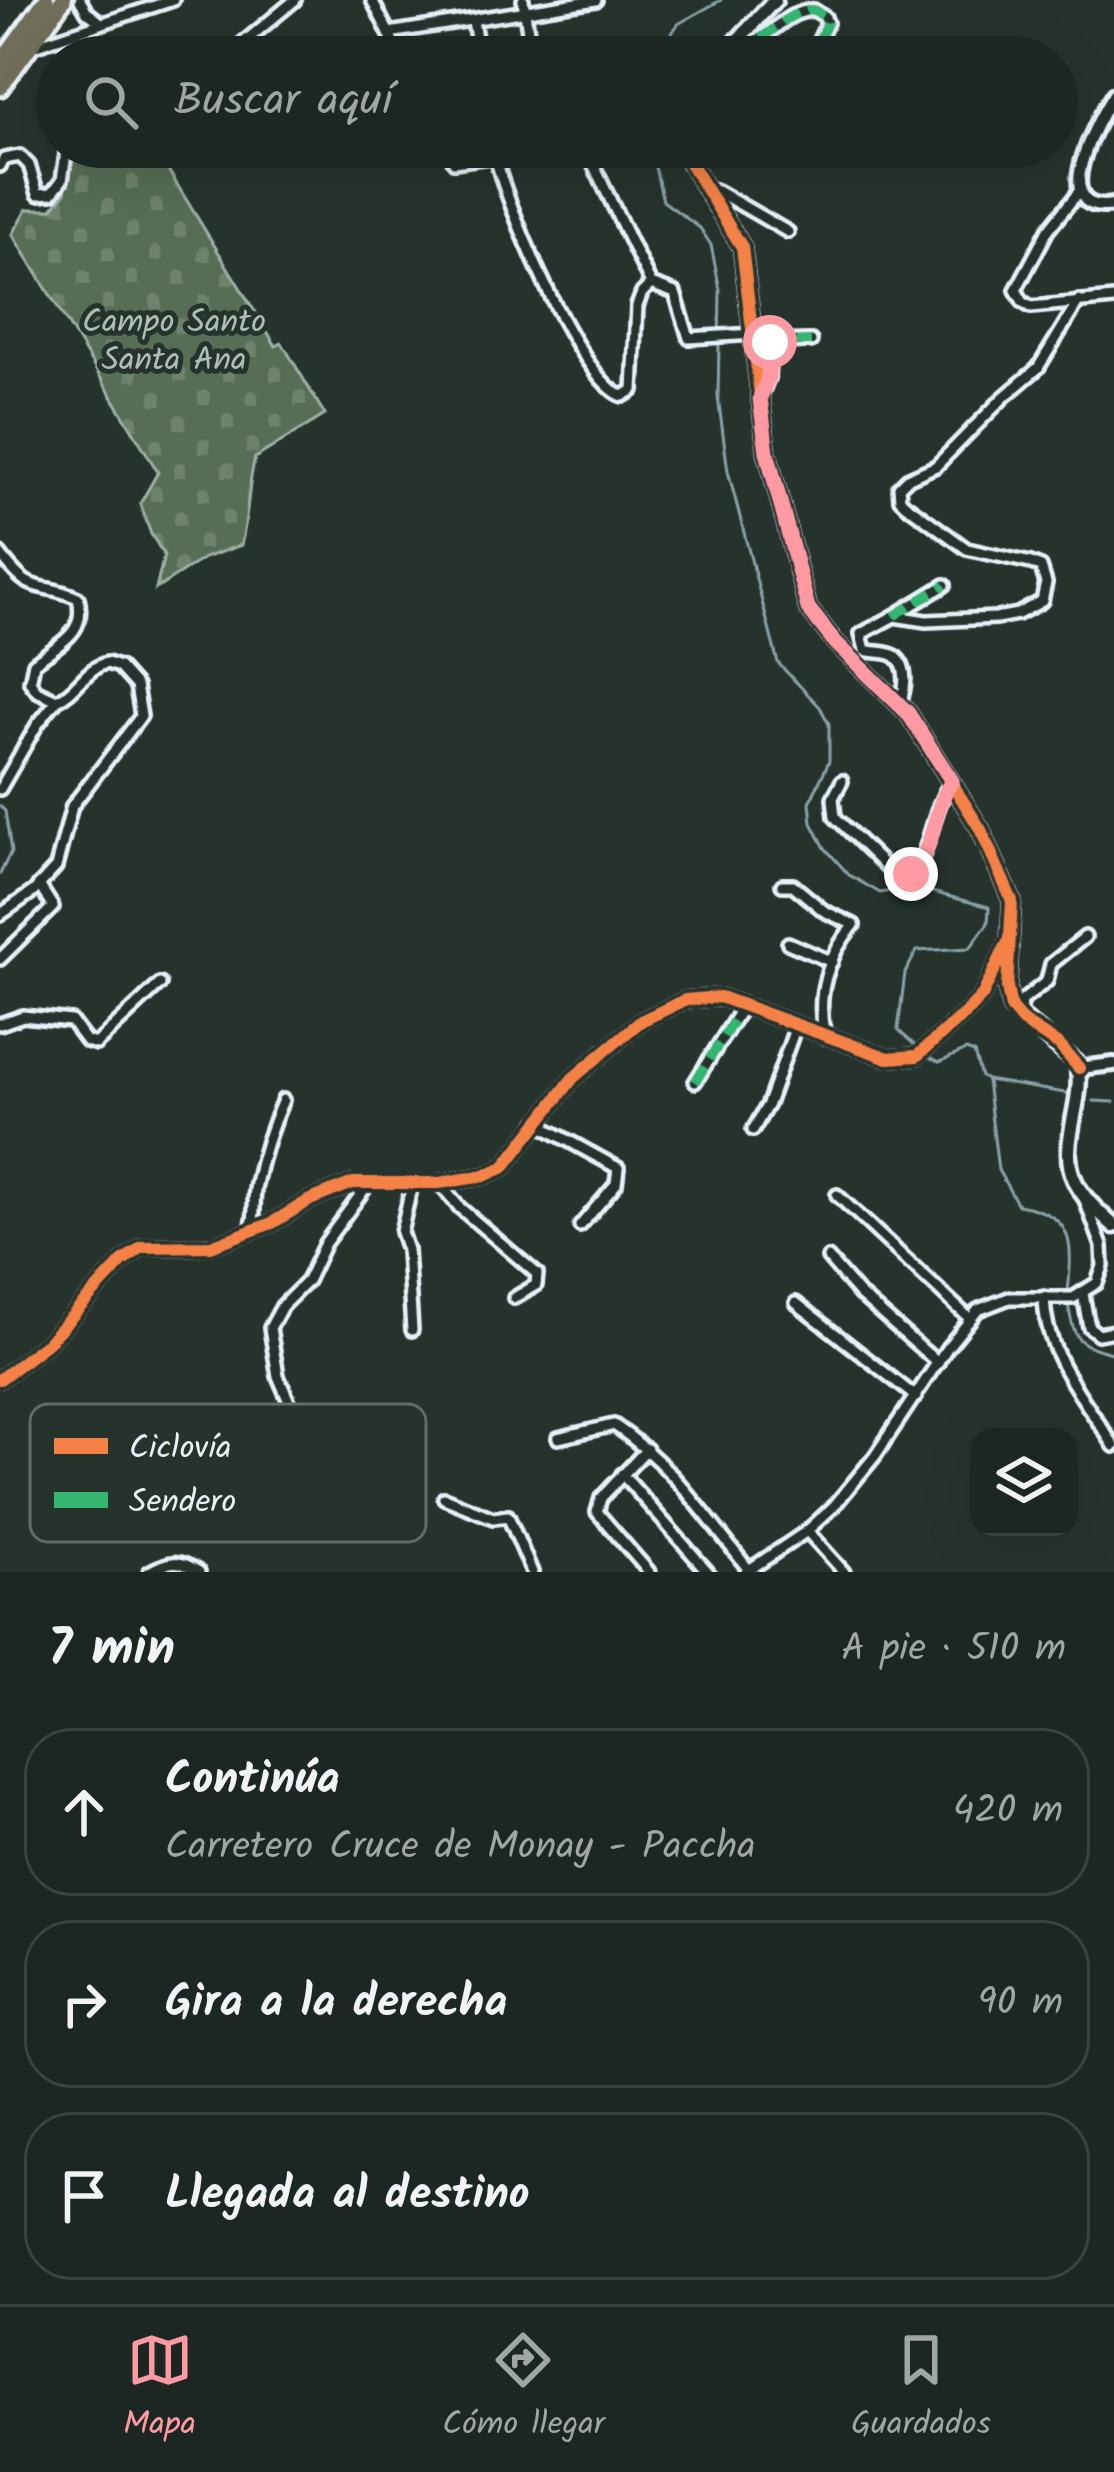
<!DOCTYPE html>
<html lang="es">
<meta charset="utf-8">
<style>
body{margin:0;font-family:Kalam,sans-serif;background:#252e2a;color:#f1f3f6}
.controls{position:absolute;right:36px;bottom:36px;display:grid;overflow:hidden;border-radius:24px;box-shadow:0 12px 48px #0002}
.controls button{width:108px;height:108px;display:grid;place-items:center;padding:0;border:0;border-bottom:3px solid #3a4340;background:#1c2622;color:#f1f3f6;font:60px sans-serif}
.stop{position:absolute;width:36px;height:36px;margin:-27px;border:9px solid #ff9aa2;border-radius:50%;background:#fff}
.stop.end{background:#ff9aa2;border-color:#fff;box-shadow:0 3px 12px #0008}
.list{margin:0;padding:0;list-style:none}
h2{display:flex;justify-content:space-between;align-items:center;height:156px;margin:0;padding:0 48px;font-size:51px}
h2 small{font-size:39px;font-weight:400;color:#a0a5a5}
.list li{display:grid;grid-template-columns:78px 1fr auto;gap:36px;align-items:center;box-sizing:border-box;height:168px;margin:0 24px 24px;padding:0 24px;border:3px solid #3a4340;border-radius:48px}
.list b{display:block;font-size:45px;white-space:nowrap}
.list p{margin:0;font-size:39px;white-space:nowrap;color:#a0a5a5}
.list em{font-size:39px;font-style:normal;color:#a0a5a5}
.icon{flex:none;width:66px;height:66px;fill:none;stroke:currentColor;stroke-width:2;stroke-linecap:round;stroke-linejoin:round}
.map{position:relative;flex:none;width:1114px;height:1572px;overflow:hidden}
.search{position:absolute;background:#1c2622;box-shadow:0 12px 48px #0002;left:36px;right:36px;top:36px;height:132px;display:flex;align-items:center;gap:30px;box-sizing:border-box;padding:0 42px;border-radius:66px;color:#a0a5a5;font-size:45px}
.sheet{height:732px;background:#1c2622}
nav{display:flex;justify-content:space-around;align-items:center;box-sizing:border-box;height:168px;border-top:3px solid #3a4340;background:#1c2622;font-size:33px;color:#a0a5a5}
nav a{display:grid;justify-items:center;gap:6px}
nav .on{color:#ff9aa2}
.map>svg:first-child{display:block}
.cemetery{fill:url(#cemetery-stones);stroke:#9fb0a6;stroke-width:3}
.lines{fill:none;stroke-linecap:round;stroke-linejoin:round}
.stream{stroke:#8aa2a8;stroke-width:3}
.minor-casing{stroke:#e8f1f8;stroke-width:18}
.tertiary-casing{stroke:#e8f1f8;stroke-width:20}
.secondary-casing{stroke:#e8f1f8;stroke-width:21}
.trunk-casing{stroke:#e8f1f8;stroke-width:24}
.minor{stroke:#26332d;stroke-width:9}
.tertiary{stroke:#26332d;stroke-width:10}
.secondary{stroke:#26332d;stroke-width:12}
.trunk{stroke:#706e59;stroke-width:15}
.quiet{stroke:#33b770;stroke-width:9;stroke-dasharray:18 9;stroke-linecap:butt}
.cycleway-casing{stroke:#26332d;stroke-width:20}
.cycleway{stroke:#f48246;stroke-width:12}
.route{stroke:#ff9aa2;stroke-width:15}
.labels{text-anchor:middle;stroke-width:10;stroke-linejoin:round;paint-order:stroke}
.park-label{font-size:33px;fill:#aebdb6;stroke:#26332d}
.key{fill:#26332d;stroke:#606c6a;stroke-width:3}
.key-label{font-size:33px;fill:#e8f1f8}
</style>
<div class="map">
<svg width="1114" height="1572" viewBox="0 0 1114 1572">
<defs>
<pattern id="cemetery-stones" width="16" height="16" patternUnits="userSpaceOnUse" patternTransform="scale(3)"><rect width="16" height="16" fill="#566e54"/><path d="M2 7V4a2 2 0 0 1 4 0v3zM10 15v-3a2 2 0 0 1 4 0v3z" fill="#6e836d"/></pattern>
</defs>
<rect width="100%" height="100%" fill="#26332d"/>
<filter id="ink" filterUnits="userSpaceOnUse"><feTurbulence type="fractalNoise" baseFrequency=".00833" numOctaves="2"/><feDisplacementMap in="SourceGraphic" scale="24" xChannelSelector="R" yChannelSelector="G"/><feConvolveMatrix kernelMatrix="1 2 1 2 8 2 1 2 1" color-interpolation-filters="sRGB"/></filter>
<g filter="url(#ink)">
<path class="cemetery" d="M73 147H154L276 346 282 343 325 415 255 458C247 487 249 515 241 545L204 558 156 589 164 555 151 534 140 504 158 472 13 234 27 209H52L65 193Z"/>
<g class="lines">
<g class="stream">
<polyline points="656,57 678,24 721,0"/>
<polyline points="650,147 663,201 700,228 711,245 720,290 718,397 728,471 778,663 820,707 829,724 829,761 810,802 812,823 825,848 849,875 880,893 913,887 989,907 988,923 970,948 917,951 905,973 898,1030 919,1049"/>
<polyline points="0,806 5,811 11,852 0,874"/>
<polyline points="926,1056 940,1062 966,1050 974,1053 981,1077 987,1080 1071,1094"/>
<path d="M987 1081 998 1170 1018 1205C1075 1215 1073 1242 1068 1292"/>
<polyline points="1094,1101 1114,1102"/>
<path d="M1068 1304C1075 1343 1077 1343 1114 1354"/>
</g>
<g class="minor-casing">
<g id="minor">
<polyline points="80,0 87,12 100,22"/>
<polyline points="372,0 401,57"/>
<polyline points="523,0 532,57"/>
<polyline points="473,20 479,57"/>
<polyline points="389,33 596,0"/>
<path d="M734 44C773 45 777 12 814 10L825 17 827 23 811 57"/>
<polyline points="30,47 173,0"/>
<polyline points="226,57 295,0"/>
<polyline points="447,147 454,162 495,156"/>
<path d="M493 147C501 194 580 383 623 396L633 390 637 306 642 293 651 284 591 160"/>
<polyline points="0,166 4,159 20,156 29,165 38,194 52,193 62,180 67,147"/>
<polyline points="704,189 717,191 788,232"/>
<polyline points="1081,189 1048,230 1016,290 1023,302 1031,307 1114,299"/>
<polyline points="651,284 675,293 689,338 754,334"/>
<polyline points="762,393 768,378 770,342 811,341"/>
<path d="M0 554C35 600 35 579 78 598 87 634 59 643 34 663L30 682 37 691 57 700C77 692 86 667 107 663L119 667 136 686 141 716 72 806 56 867 34 891 0 915"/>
<polyline points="894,616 945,585"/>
<path d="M900 704C905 689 909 667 895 656 887 651 874 653 865 650L861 634 894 616 926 621 996 618 1018 614 1042 601 1046 583 1041 567 1031 563 967 549 905 504 900 499 899 487 907 479 936 466 1004 397 1038 368 1079 301"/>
<path d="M842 781 833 798 835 817 887 868 901 875 916 870C932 842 933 807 952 781"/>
<polyline points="0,789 37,725 57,700"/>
<path d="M782 885H793L824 911 854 925C828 954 814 999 826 1037"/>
<polyline points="788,943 832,962"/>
<polyline points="0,959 53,907 39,885"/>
<polyline points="1018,1017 1022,1001 1047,981 1051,964 1085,937"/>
<polyline points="0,1024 23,1016 71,1021 86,1041 96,1044 160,984"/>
<polyline points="695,1082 744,1004"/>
<polyline points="536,1123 618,1168 616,1184 580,1226"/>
<polyline points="753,1130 768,1104 796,1026"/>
<polyline points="369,1183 325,1243 307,1281 282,1306 270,1328 278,1376 296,1418 345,1449 372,1490"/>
<polyline points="439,1183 460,1208 537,1274 536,1285 514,1298"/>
<polyline points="837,1195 969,1318"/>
<path d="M250 1232C257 1214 252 1202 256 1184 262 1154 270 1129 283 1100"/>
<polyline points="828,1258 859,1294 938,1363"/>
<polyline points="1083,1294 1089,1327 1098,1334 1114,1331"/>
<path d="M1044 1297C1045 1356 1084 1398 1114 1446"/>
<polyline points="796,1303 916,1397"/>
<polyline points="412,1330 407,1250 401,1232 412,1185"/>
<path d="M558 1438 614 1425C672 1464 706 1517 750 1571"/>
<polyline points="647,1449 601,1498 597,1512 649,1572"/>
<polyline points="622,1474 708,1572"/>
<polyline points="444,1498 493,1518 508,1516 532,1572"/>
<polyline points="807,1531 844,1572"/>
<path d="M149 1572C170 1560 179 1559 199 1572"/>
<polyline points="746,1572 807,1531 834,1506 875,1456 947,1348 978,1310 1009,1298 1073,1298 1097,1283 1103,1266 1102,1246 1085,1200"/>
</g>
</g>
<g class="tertiary-casing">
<g id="tertiary">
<path d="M1114 94C1097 120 1045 216 1114 205"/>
<polyline points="1079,1068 1114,1064"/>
<polyline points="0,1379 47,1343 122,1262 142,1247 211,1246 272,1223 310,1200 353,1183 439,1183 484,1176 504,1167 573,1078 641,1021 685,1000 720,997 888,1058 917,1056 968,1011 982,996 1007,944"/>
</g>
</g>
<g class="secondary-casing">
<g id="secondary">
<polyline points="722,57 775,0"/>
<path d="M680 147 742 247 767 452 808 608 834 641 908 713 981 830 1012 901 1007 988 1011 1008 1077 1063C1086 1102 1057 1145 1075 1181 1083 1199 1100 1213 1114 1226"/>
</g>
</g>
<g class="trunk-casing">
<g id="trunk">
<polyline points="0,64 46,0"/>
<polyline points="0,87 63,0"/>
</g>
</g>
<use href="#minor" class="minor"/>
<use href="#tertiary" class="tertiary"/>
<use href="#secondary" class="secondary"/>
<use href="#trunk" class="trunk"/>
<g class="quiet">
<path d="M734 44C773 45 777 12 814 10L825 17 827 23 811 57"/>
<polyline points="769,370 770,342 811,341"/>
<polyline points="894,616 945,585"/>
<polyline points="695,1082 744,1004"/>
</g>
<g class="cycleway-casing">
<g id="cycleway">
<polyline points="680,147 742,247 767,452 808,608 834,641 908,713 981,830 1012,901 1007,988 1011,1008 1023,1022 1059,1045 1079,1068"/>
<polyline points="0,1379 47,1343 122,1262 142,1247 211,1246 272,1223 310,1200 353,1183 439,1183 484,1176 504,1167 573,1078 641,1021 685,1000 720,997 888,1058 917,1056 968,1011 982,996 1007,944"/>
</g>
</g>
<use href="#cycleway" class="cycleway"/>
</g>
</g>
<g class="lines" filter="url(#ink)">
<path class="route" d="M770 342 768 378 760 398 767 452 808 608 834 641 908 713 952 781C932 809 936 848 911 874"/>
</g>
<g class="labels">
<g class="park-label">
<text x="174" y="332">Campo Santo<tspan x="174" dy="38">Santa Ana</tspan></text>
</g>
</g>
<rect x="30" y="1404" width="396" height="138" rx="18" class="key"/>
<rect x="54" y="1438" width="54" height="16" fill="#f48246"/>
<rect x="54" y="1492" width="54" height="16" fill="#33b770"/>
<g class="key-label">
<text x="129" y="1458">Ciclovía</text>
<text x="129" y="1512">Sendero</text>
</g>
</svg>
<div class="controls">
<button><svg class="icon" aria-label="layers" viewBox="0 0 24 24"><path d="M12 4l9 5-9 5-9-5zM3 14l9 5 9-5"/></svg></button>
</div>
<div class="stop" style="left:770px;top:342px"></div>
<div class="stop end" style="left:911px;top:874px"></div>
<div class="search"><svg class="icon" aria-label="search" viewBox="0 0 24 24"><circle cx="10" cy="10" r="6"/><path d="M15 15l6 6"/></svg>Buscar aquí</div>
</div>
<section class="sheet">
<h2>7 min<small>A pie · 510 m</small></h2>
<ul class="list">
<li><svg class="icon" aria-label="ahead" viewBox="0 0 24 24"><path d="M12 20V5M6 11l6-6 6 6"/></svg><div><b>Continúa</b><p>Carretero Cruce de Monay - Paccha</p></div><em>420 m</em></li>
<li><svg class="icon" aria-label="right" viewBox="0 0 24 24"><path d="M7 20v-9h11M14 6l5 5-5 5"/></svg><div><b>Gira a la derecha</b></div><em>90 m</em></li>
<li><svg class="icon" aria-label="arrive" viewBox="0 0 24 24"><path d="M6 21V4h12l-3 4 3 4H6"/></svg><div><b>Llegada al destino</b></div></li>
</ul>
</section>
<nav>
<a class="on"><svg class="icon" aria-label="map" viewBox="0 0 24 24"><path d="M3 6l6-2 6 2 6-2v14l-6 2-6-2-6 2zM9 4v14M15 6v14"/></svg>Mapa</a>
<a><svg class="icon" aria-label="directions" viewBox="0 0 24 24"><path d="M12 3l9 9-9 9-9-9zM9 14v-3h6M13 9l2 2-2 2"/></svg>Cómo llegar</a>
<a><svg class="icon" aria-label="saved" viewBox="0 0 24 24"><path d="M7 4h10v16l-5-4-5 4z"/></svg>Guardados</a>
</nav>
